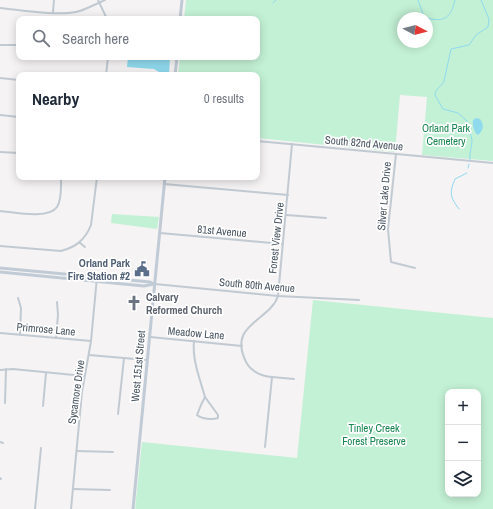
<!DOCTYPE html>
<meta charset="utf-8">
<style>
body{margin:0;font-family:"Archivo Narrow",sans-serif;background:#f2f2f3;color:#1f2937}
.controls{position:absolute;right:12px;bottom:12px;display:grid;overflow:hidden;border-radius:8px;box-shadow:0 2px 10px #0003}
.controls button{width:36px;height:36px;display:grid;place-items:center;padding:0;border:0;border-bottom:1px solid #e0e1e3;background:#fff;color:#1f2937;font:20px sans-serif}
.compass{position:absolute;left:397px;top:12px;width:36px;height:36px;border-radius:50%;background:#fff;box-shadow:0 2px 10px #0003;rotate:97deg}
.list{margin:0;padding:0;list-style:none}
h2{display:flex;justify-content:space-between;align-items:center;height:52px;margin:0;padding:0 16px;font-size:17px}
h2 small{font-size:13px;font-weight:400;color:#747a83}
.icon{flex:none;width:22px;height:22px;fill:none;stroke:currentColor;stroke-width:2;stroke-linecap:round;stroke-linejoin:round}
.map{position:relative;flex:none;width:493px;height:509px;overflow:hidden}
.search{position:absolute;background:#fff;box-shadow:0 2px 10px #0003;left:16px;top:16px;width:244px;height:44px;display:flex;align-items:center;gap:10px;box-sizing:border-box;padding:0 14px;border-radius:8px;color:#747a83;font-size:15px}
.panel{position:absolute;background:#fff;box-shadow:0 2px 10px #0003;left:16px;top:72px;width:244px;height:108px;border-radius:8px}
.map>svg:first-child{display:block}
.green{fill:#c3f1d5;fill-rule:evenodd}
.water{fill:#90daee}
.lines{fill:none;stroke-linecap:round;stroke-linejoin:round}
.stream{stroke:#90daee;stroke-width:1}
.street{stroke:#c1cad2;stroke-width:2}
.secondary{stroke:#c1cbd6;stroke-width:3}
.labels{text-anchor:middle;stroke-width:3.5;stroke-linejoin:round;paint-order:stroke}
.park-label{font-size:11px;fill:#17864f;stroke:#fff}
.street-label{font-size:11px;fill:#4a5661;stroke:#fff}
.service-label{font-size:11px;font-weight:bold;fill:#4e5e75;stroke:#fff;text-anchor:end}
.worship-label{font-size:11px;font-weight:bold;fill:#5b616d;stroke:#fff;text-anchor:start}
</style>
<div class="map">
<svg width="493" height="509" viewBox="0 0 493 509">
<rect width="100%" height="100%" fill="#f5f3f3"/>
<g class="green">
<path d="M186 0H493V161L422 155 427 97 400 95 395 152 257 138V75H178L180 57H257V19H184ZM403 18H427V42H403Z"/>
<polygon points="112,214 159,217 157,229 111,223"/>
<path d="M313 300 493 318V509H135L142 442 297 458ZM448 392H478V494H448Z"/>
</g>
<g class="water">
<path d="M128 57C141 57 157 60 170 57L169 75H164L154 69 127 67Z"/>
<path d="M476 118 480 119C484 124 484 130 478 135 474 133 472 124 473 120Z"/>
</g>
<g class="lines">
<g class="stream">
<polyline points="418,0 423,14 426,17"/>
<polyline points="273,3 276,0"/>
<path d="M427 18C445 23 451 17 455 0"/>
<path d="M470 160C469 153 472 147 472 140 471 133 467 128 467 121L458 113 443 109 435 95C436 87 441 88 444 81L451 49 469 45 476 35 488 27 489 19 481 0"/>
<polyline points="468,168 469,164"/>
<path d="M459 209C450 197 449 193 455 179L467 173"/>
</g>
<g class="street">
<polyline points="98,0 107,19"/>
<path d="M0 8C21 10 56 16 76 12 86 10 95 4 105 0"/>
<polyline points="53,12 54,0"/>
<polyline points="0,45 19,45"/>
<polyline points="106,75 108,57"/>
<polyline points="0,78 19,80"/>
<polyline points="0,115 19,117"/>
<polyline points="257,141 493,163"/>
<polyline points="0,152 19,153"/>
<polyline points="396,154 388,229 391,262 415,268"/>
<polyline points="164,184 288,195"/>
<path d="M0 211C13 212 48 220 57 207 62 200 61 186 61 177"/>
<polyline points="286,215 326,218"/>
<polyline points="160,233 283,244"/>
<polyline points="80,243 85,247"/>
<path d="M0 246 61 251C76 247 85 240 91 225L97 177"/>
<polyline points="155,284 278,296 359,300"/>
<polyline points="18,298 21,308 20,334"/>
<polyline points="0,333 91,341"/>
<polyline points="150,337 242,346"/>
<polyline points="56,338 58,315 57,302"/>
<path d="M194 341C192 360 200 379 205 397L201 405 197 415C202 419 213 420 218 418V415L205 397"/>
<polyline points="89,355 147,360"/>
<polyline points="0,370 13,369 84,376"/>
<polyline points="272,377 294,379"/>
<polyline points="5,403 6,369"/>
<polyline points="43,406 46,373"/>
<polyline points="118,414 124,358"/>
<polyline points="0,442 3,443"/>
<path d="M265 447 272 377C261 376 251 371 246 362 227 324 270 321 278 296L292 144"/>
<polyline points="77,451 113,452"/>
<polyline points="0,478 1,479"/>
<polyline points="73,489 110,490"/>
<polyline points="35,509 41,448"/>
<polyline points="71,509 82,392 91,341 97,277"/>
</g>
<g class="secondary">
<polyline points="180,19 182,0"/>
<polyline points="175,75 177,57"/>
<polyline points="0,268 150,282 154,284"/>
<polyline points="0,272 144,286 154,284"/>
<polyline points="133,509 165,177"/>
</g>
</g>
<defs>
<g id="civic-bare" transform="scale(1.2)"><path d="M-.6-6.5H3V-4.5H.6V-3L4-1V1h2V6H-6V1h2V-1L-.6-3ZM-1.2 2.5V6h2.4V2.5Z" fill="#5c6f8a" stroke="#fff" stroke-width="2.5" paint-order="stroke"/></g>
<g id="church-bare" transform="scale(1.2)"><path d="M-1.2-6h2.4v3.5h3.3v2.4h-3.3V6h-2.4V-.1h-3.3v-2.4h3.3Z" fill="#6b7280" stroke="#fff" stroke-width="2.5" paint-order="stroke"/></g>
</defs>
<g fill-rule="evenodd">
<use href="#civic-bare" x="142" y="269"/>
<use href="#church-bare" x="134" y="303"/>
</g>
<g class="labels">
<g class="park-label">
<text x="446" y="132">Orland Park<tspan x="446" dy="13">Cemetery</tspan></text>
<text x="374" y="432">Tinley Creek<tspan x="374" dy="13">Forest Preserve</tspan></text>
</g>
<g class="street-label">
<text transform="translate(364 143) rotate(5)" y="4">South 82nd Avenue</text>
<text transform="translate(384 196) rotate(-85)" y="4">Silver Lake Drive</text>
<text transform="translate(222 231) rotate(5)" y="4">81st Avenue</text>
<text transform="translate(276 238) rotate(-84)" y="4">Forest View Drive</text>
<text transform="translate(257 285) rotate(5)" y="4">South 80th Avenue</text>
<text transform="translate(46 329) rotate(5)" y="4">Primrose Lane</text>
<text transform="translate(196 333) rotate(5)" y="4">Meadow Lane</text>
<text transform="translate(138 366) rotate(-85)" y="4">West 151st Street</text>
<text transform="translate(76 392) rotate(-82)" y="4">Sycamore Drive</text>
</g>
<g class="service-label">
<text x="130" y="267">Orland Park<tspan x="130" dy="13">Fire Station #2</tspan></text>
</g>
<g class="worship-label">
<text x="146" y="301">Calvary<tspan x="146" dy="13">Reformed Church</tspan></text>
</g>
</g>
</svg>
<div class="controls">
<button>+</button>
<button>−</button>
<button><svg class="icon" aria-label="layers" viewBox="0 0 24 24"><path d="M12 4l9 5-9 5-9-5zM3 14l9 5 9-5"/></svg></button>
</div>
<svg class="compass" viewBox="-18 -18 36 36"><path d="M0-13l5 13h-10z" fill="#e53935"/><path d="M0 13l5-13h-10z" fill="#747a83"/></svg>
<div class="search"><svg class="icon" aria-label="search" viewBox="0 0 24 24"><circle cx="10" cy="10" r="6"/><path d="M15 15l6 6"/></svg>Search here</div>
<section class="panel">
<h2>Nearby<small>0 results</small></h2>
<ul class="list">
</ul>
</section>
</div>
